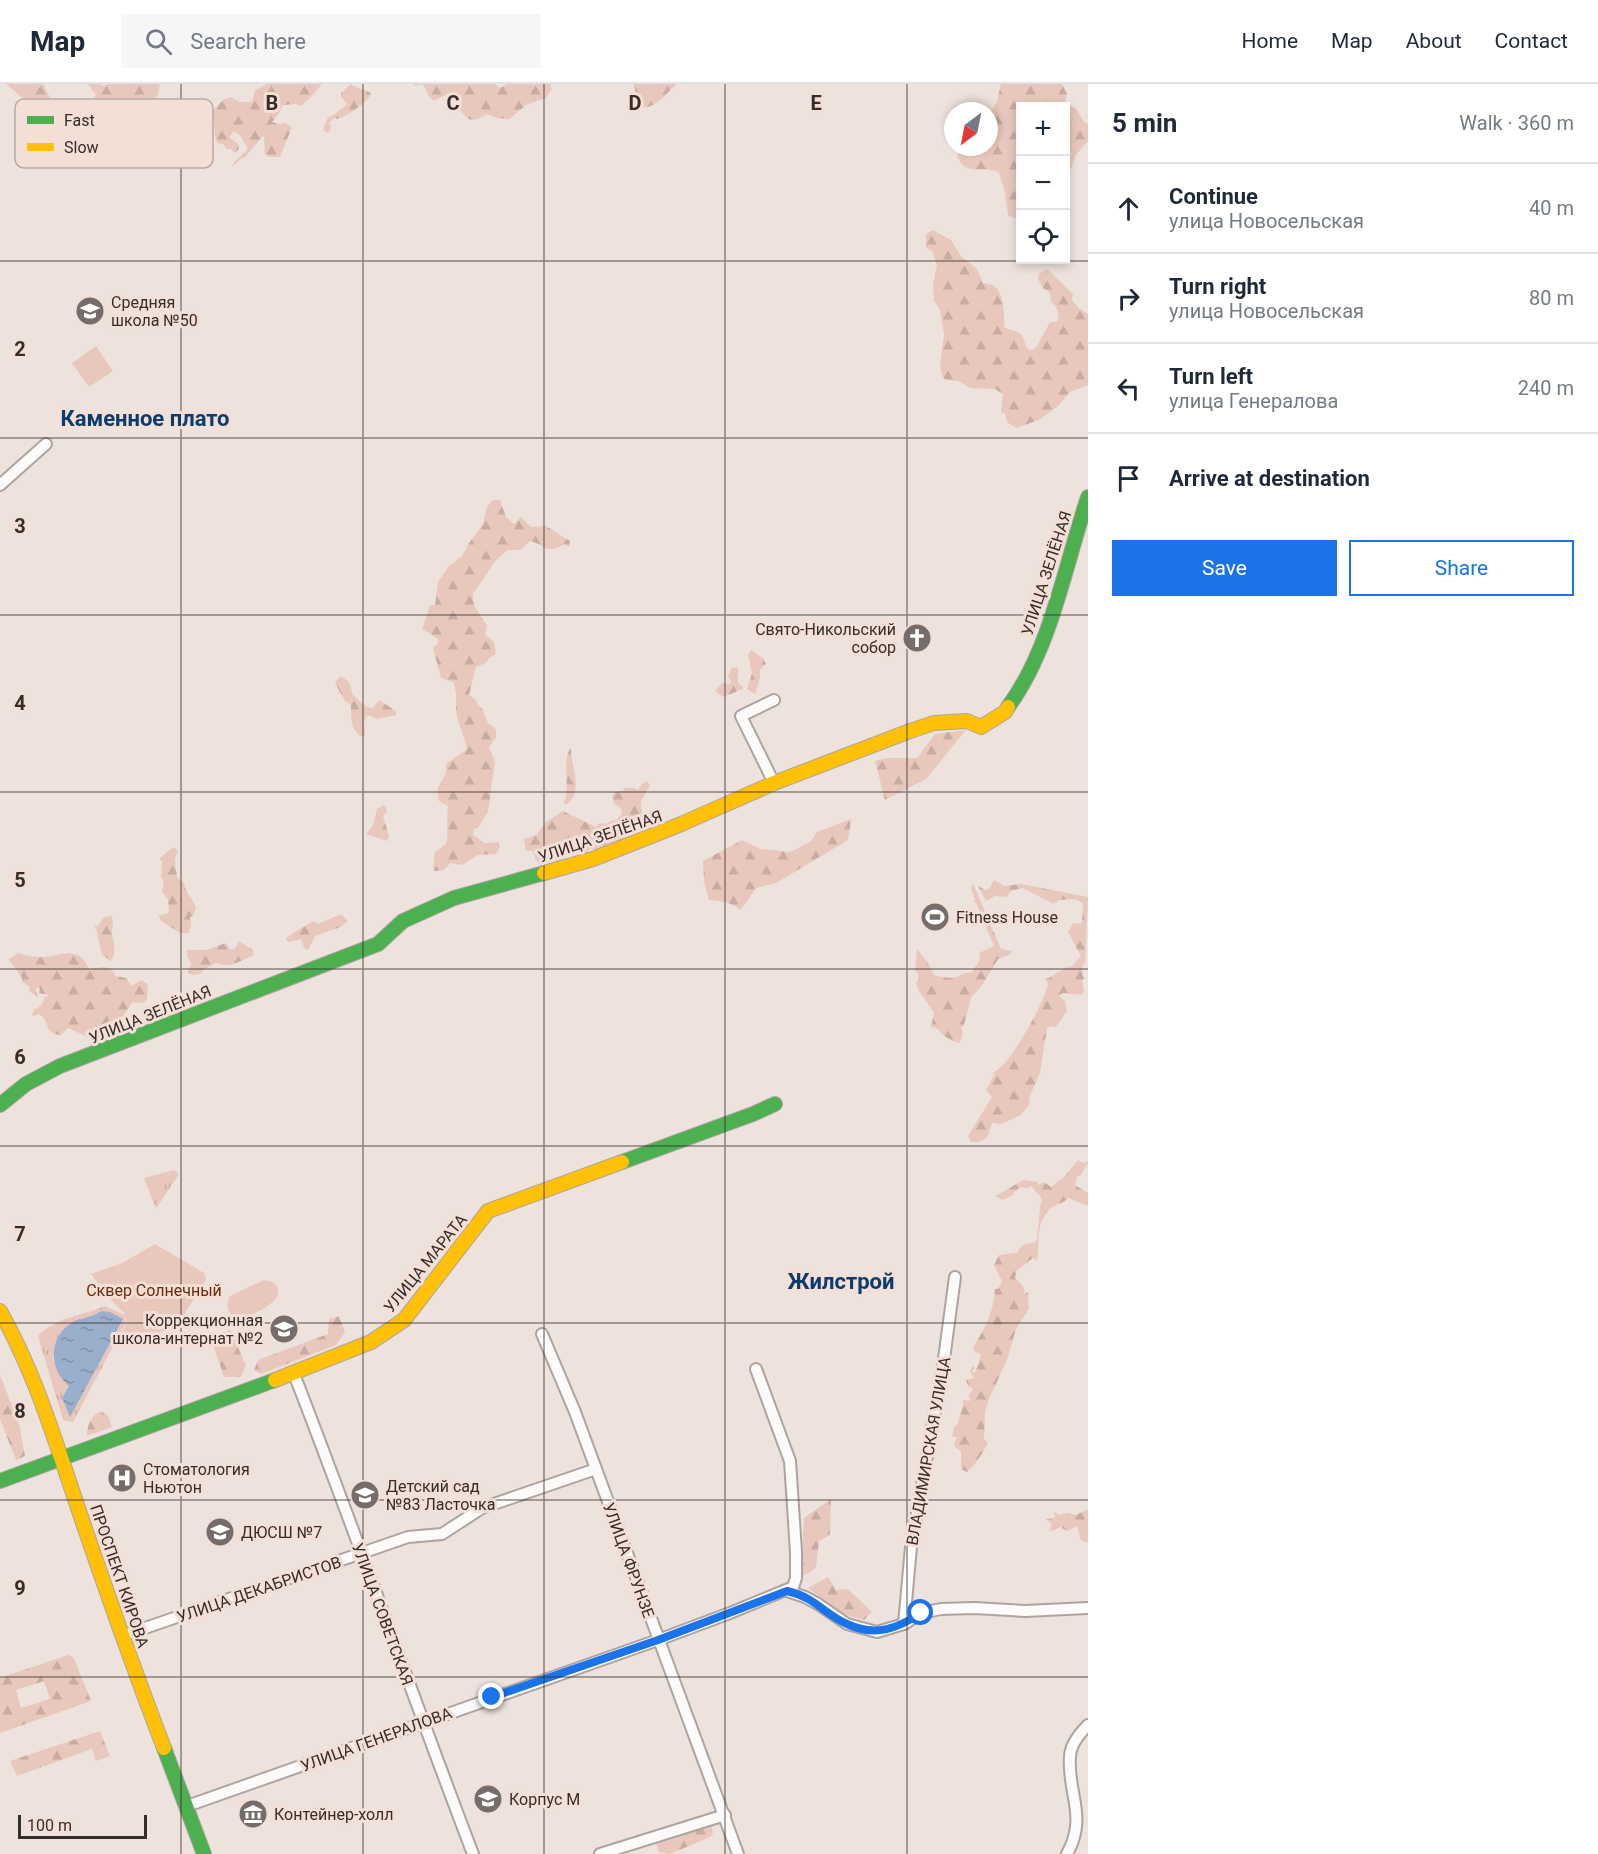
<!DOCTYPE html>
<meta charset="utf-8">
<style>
body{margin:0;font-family:Roboto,sans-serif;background:#f6f6f7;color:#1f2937}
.controls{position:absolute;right:18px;top:18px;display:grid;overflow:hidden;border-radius:0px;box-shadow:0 3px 9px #0003}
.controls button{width:54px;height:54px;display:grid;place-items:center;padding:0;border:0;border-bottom:2px solid #e0e1e3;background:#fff;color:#1f2937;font:30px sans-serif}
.compass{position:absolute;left:944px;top:18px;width:54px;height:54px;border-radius:50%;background:#fff;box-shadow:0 3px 9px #0003;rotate:212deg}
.scale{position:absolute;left:18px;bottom:15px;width:129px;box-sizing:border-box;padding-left:6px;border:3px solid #352d2a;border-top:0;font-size:16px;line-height:21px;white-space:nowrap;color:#352d2a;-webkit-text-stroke:4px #f4dfd7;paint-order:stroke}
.stop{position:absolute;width:18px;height:18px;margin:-14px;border:4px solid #1a73e8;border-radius:50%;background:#fff}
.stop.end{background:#1a73e8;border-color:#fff;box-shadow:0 2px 6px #0008}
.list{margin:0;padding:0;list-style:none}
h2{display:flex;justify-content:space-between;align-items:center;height:78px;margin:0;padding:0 24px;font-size:26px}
h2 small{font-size:20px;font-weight:400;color:#747a83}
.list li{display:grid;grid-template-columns:39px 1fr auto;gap:18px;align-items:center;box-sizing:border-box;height:90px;padding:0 24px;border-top:2px solid #e0e1e3}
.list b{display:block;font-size:22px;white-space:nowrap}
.list p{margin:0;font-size:20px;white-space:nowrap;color:#747a83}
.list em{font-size:20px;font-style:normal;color:#747a83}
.actions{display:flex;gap:12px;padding:18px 24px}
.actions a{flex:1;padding:14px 0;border:2px solid #1a73e8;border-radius:0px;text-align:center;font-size:21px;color:#1a73e8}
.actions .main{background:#1a73e8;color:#fff}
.icon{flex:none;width:33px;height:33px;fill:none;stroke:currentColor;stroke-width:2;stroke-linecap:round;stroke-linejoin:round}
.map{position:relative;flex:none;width:1088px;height:1770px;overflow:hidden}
header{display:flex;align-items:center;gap:36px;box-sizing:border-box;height:84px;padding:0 30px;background:#fff;border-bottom:2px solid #e0e1e3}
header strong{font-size:28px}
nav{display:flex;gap:33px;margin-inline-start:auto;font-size:21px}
.search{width:420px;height:54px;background:#f6f6f7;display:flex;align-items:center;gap:15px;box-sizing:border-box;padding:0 21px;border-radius:0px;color:#747a83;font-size:22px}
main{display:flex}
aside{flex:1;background:#fff}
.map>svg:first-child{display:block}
.grass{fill:url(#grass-tufts);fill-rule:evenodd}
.forest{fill:url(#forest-firs);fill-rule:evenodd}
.park{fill:#e8c8bc}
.water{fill:url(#water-ripples)}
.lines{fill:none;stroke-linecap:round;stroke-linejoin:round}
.street-casing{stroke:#ada4a0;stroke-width:14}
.fast-casing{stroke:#ada4a0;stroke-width:16}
.slow-casing{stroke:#ada4a0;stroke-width:16}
.street{stroke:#fcfbfa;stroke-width:10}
.fast{stroke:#4caf50;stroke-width:14}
.slow{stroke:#ffc107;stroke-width:14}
.route{stroke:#1a73e8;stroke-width:8}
.grid{fill:none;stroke:#352d2a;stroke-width:1.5;stroke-opacity:0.55}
.labels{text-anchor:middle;stroke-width:6;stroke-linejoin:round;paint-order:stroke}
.poi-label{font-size:16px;fill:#352d2a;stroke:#f4dfd7;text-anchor:start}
.street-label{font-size:16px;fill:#352d2a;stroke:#f4dfd7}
.park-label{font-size:16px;fill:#6e2a0d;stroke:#f4dfd7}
.district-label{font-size:22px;font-weight:bold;fill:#0a3c6e;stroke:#f4dfd7}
.key{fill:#f4dfd7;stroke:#bbaaa3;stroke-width:1.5}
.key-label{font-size:16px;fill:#352d2a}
.grid-label{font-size:20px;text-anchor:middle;font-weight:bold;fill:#352d2a;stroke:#f4dfd7;stroke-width:6;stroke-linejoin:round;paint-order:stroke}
</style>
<header>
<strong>Map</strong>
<div class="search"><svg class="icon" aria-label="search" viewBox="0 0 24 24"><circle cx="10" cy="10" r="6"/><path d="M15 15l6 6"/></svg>Search here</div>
<nav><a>Home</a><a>Map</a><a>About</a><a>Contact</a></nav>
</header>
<main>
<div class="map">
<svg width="1088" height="1770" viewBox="0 0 1088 1770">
<defs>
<pattern id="grass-tufts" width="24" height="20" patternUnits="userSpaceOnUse" patternTransform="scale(1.5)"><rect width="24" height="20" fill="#e8c8bc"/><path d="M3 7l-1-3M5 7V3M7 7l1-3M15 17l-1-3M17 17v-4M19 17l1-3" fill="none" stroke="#c8aca2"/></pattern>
<pattern id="forest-firs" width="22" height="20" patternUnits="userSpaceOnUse" patternTransform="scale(1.5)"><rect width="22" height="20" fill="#e8c8bc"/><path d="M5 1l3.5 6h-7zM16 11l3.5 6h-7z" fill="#c8aca2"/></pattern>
<pattern id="water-ripples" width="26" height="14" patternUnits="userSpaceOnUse" patternTransform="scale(1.5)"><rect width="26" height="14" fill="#9aafcb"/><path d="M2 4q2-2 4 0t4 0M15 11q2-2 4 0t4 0" fill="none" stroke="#7e8fa5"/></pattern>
</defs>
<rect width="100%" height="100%" fill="#eee2dd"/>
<g class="grass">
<polygon points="174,1086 179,1090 156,1125 144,1094"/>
<path d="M105 1222 125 1231 126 1238 73 1338 63 1336 38 1252C53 1235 85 1230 105 1222ZM101 1227 70 1332 62 1314 69 1302 53 1276C57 1259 61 1243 79 1236 87 1234 94 1232 101 1227Z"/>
</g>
<g class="forest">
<path d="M6 0H44C48 14 54 12 48 29L44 30 40 28Z"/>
<path d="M88 0H101L103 2 108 0H160L158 10 152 18 153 47 143 60C127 52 116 48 99 55L97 53 96 35 88 26 90 20 96 11Z"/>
<path d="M267 0H322L309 15 301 22 296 20 283 21 278 31 272 38 279 40 285 39 292 43 280 73H269L265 70 264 53 263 52 245 73 246 74H242L232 83 233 79 248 65 240 51 234 47 229 53 238 60 239 65 234 69 231 65H227L223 60 218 59C212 51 217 38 210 29L223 16 231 13 240 18H252L255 6Z"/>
<path d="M351 0C358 5 364 5 371 9 369 18 347 32 337 35L334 34 329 39 331 41 330 47 327 49 323 46 328 33 334 31 347 20 341 13V9Z"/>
<path d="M413 0H495L500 4 507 0H550L552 5 546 14 526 21 509 35 497 34 486 30C465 47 460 23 451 8L434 17C427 13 427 4 422 0L416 2Z"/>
<path d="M634 0H677C666 9 652 30 638 21Z"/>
<path d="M1001 0H1062L1067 10 1065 18 1077 26 1084 38 1088 40V57L1075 72 1071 85 1066 87V22H1020L1019 135 1008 132 1005 108 999 89C983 79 966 95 957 72L962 63H989V33L997 17Z"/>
<path d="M933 146 951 156 961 172 977 185 983 199C986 200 990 200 993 201 1004 207 1005 232 1004 243 1017 250 1022 244 1026 263L1030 266 1035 265 1049 240 1051 238H1056L1059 234 1056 222 1051 218 1050 209 1043 204 1038 195 1039 190 1047 185 1073 210 1072 216 1079 224 1088 230V301L1070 308 1058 322 1039 336 1016 344 1007 338 1005 330 1001 328 1003 310 995 305 970 304 959 297 947 296 943 294 940 282 944 251 940 226 934 216 933 201 937 182 932 167 926 164V150Z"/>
<path d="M493 416H500L506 433 514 440 521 433 531 443 546 442 570 457 569 463 565 460C545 472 546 460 530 457L521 466H508L496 476 473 510 474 521 487 542 485 550 494 558 496 570 489 574 486 579 476 583 469 611 476 616 478 621 482 624 488 639 496 645V654L489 663 495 678 488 728 478 744 474 745 473 751 485 759 498 758 500 763 496 770 478 771 462 781 451 779 443 786 436 787 433 786 435 768 446 760C449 748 446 735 448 722L439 717 437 706 446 689V680L467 665C465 652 457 639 456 626 456 616 457 607 453 598L441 594 433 564 438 559V555L422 545 430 521H435L438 498 449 482 462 472 469 459 483 440 487 423Z"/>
<polygon points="751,566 763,574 766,580 760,586 760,594 755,610 747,605 752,589 748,571"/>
<polygon points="732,583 738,584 738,599 743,603 743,605 723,613 715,607 722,599 729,600 731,597 728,593"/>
<path d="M341 592 349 598 353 611C362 618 362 623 373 624L379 616 396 627V631L378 635 368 631 364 638 365 651 362 653C350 645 351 634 351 621L345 617 336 601 335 598Z"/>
<polygon points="966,646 926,695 885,716 875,677 888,674 917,674 935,650"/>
<path d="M571 664C570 678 585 711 566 720L564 719C571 702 561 674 571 664Z"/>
<path d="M647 697 650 701 641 718 643 738C632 755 612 760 594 768L595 766 590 765 584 771 583 765 579 763 577 769 562 773V779L553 775 539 781V778L535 775 533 767H526L524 755 536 751 546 738 563 727 596 743 600 739 606 740 613 736 616 737 622 729 621 724 614 719 612 712 615 708 623 707 624 704H634L638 706 642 700Z"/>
<polygon points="384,721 386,723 387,728 383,732 389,752 387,757 366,750 373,741 377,725"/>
<polygon points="851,735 848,756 776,799 756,804 741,826 727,818 709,816 704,798 703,777 742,756 761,765 791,768 811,757 817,748"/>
<path d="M173 763 178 766 175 776 177 793 184 799C186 810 193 814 196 824L193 832 190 833 191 843 188 849H180L161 837 159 831 169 829 168 816 162 807 164 798 161 793 162 779 160 774Z"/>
<path d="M994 796 1004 802 1021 800 1088 813 1085 879 1082 882 1083 893 1085 894 1082 896 1084 907 1082 911 1063 909 1059 912 1065 917 1067 927 1055 944 1052 942 1047 944 1040 989 1029 1014 1030 1019 1021 1031 1001 1040 992 1039 987 1054 978 1058H971L968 1052 992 1013 986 1006 995 989 991 990C994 988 999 985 1002 982 1016 968 1044 919 1048 900L1045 894 1047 895 1067 883 1072 882 1081 872 1068 848 1073 839 1080 840 1082 838 1083 819 1075 815 1060 816 1053 820 1023 804 1011 807 1007 813 995 812 986 817 978 802 985 806 989 805Z"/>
<path d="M973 799 1001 865 1012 867 1011 870 998 875 983 900 971 914 964 941 961 944 963 948 960 959C953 958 942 952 938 945L931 943 934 929 919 907 916 899 919 895 918 889 915 887 917 865 930 882 934 891C941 893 948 895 956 893 962 891 963 888 971 889L980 876 979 869 994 862 976 819 973 817 975 816 971 804Z"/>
<polygon points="341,830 348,837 341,843 315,852 308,866 304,864 301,855 290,858 286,856 287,853 313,837 318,840"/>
<path d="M111 831C115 839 111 843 112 851 114 861 117 868 111 877L102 871C99 861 98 853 96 843L94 846 95 841 98 842 103 834Z"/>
<path d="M239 857 253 866V872C239 876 232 885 216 879L203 886 200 890 193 891 188 888 191 879 187 872V866H206L226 859 230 865H235Z"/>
<path d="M18 869C26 871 35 874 43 873 62 872 78 860 89 885L102 883 110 884 116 892 126 894 132 902 141 896 148 900 147 915 143 919 133 918C123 928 125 940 108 941L107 945 100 943 88 953 68 944 61 951C43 950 51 937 39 930L34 932 32 931 35 924 37 925C41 921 45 917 45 912L48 913 49 911 39 909 40 905 37 903 36 906 38 913 30 908 29 902 22 898V894L9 875Z"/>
<path d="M1078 1076 1083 1079 1088 1077V1085L1087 1079 1082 1090 1077 1093 1075 1101 1088 1109V1122L1068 1114C1063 1120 1058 1119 1052 1123 1035 1136 1040 1157 1037 1177L1033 1174 1017 1186 1015 1194 1023 1202 1025 1210 1028 1208 1029 1225 1016 1245 1007 1276 989 1315 985 1328 984 1355 988 1358C986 1365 973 1384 967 1388L961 1385V1367L956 1364 954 1359 957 1353H952L954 1343 958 1340C959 1332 964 1324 963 1316L969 1317 971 1315 968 1313 973 1305 968 1302 966 1296 974 1294 970 1286 973 1282 975 1284 972 1287 975 1289 981 1271 976 1268 977 1272 973 1263C985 1245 994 1227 995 1205H998L1002 1197 994 1181 999 1171 1017 1169 1022 1161 1035 1158 1037 1155 1040 1122 1042 1116C1040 1110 1034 1108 1032 1102L1028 1104 1021 1103 1014 1108 1013 1111 1002 1116 996 1112 1023 1096 1038 1098V1101L1044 1098 1051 1103 1065 1092Z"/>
<polygon points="339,1232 345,1248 336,1261 261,1290 254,1286 258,1276 328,1250 329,1235"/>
<polygon points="230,1246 246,1281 241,1293 224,1293 210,1252"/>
<polygon points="0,1291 19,1340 25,1372 16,1376 0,1335"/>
<path d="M101 1327 108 1332 112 1343 87 1352C87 1340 91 1332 101 1327Z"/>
<polygon points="831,1415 830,1451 819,1457 816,1484 801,1493 804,1434"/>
<polygon points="1088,1425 1088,1457 1086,1459 1081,1456 1077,1442 1067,1447 1060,1443 1055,1446 1049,1447 1052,1440 1046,1435 1054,1434 1055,1431 1053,1430 1055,1428 1059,1431 1068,1429 1076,1431"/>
<polygon points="828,1493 836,1506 848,1505 872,1528 864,1536 845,1531 808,1504"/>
<path d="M68 1571 74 1574 91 1617 0 1649V1594ZM44 1597 50 1615 21 1624 16 1606Z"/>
<polygon points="100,1647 110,1672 96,1677 92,1665 17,1692 10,1677"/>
<polygon points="711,1740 713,1749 710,1753 670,1770 659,1768 656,1759"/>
</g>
<g class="park">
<polygon points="96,262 113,287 89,303 72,279"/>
<polygon points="155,1160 204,1189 206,1196 176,1243 126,1260 118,1256 127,1238 125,1230 109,1214 91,1190 122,1179"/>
<path d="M264 1196C271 1197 277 1199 278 1206 281 1219 249 1234 238 1233 227 1232 225 1220 230 1212Z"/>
</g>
<path class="water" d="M101 1227 110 1228 123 1235 70 1333 62 1314 69 1302C49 1286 48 1255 70 1240 80 1233 92 1234 101 1227Z"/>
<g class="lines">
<g class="street-casing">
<g id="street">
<polyline points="0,401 46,360"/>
<polyline points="774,699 741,632 774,616"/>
<polyline points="542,1250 575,1328 738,1770"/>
<path d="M294 1290C356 1449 412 1611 473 1770"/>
<polyline points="787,1507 805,1513 818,1520 847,1540 877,1548 904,1540 921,1529 941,1525 974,1524 1025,1527 1088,1524"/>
<polyline points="904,1540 911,1463 944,1275 955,1193"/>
<polyline points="122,1552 408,1453 442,1450 482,1424 596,1385"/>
<polyline points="187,1722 658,1556 730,1529 793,1503 796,1494 796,1468 790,1377 756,1285"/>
<polyline points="600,1770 725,1731"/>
<path d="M1067 1770C1088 1732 1067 1709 1070 1673 1070 1661 1080 1649 1088 1641"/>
</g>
</g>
<g class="fast-casing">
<g id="fast">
<path d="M1008 623C1051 565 1065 481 1088 413"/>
<polyline points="0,1021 26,1000 60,982 378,860 403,837 454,814 544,789"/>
<polyline points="622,1078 753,1030 775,1020"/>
<polyline points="0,1397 275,1296"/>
<polyline points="164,1664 204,1770"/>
</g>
</g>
<g class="slow-casing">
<g id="slow">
<polyline points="544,789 593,775 679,741 774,699 910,647 934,639 967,637 981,643 1005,628 1008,623"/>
<path d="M0 1227C34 1287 54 1353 76 1418 104 1501 133 1583 164 1664"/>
<polyline points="275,1296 371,1258 404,1236 488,1127 622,1078"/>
</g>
</g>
<use href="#street" class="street"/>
<use href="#fast" class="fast"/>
<use href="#slow" class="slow"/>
</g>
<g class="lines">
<path class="route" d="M492 1613 658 1556 787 1507C815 1513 824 1530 847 1540 875 1553 897 1545 921 1529"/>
</g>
<path class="grid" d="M181 0V1770M363 0V1770M544 0V1770M725 0V1770M907 0V1770M0 177H1088M0 354H1088M0 531H1088M0 708H1088M0 885H1088M0 1062H1088M0 1239H1088M0 1416H1088M0 1593H1088"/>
<defs>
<g id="school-disc" transform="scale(1.5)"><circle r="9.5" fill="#766c69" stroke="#f4dfd7"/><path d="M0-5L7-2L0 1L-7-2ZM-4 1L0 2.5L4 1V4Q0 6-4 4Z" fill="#fff"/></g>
<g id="church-disc" transform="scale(1.5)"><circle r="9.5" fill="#766c69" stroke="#f4dfd7"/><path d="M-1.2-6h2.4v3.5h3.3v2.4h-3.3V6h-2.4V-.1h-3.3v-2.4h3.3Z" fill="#fff"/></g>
<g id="stadium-disc" transform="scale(1.5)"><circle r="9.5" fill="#766c69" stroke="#f4dfd7"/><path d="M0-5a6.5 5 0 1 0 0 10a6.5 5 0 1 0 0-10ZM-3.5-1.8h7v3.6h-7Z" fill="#fff"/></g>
<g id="hospital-disc" transform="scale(1.5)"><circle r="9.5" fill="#766c69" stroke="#f4dfd7"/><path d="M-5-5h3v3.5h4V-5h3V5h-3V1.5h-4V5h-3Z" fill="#fff"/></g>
<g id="university-disc" transform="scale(1.5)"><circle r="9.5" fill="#766c69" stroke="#f4dfd7"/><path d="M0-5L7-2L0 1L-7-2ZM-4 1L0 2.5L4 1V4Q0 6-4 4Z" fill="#fff"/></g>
<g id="museum-disc" transform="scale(1.5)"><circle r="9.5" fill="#766c69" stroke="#f4dfd7"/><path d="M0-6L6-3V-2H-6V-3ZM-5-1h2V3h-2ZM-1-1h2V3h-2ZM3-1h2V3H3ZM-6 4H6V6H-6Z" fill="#fff"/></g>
</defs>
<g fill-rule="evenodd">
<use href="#school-disc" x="90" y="227"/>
<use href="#church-disc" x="917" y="554"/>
<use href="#stadium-disc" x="935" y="833"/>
<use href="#school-disc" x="284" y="1245"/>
<use href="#hospital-disc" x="122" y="1394"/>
<use href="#school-disc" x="365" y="1411"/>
<use href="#school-disc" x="220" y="1448"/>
<use href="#university-disc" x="488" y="1715"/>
<use href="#museum-disc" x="253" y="1730"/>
</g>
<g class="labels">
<g class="poi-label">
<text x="111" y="224">Средняя<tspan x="111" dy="18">школа №50</tspan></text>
<text x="896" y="551" text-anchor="end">Свято-Никольский<tspan x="896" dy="18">собор</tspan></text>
<text x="956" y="839">Fitness House</text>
<text x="263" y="1242" text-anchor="end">Коррекционная<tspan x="263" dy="18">школа-интернат №2</tspan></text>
<text x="143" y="1391">Стоматология<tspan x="143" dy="18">Ньютон</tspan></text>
<text x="386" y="1408">Детский сад<tspan x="386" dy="18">№83 Ласточка</tspan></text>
<text x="241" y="1454">ДЮСШ №7</text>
<text x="509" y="1721">Корпус M</text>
<text x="274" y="1736">Контейнер-холл</text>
</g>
<g class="street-label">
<text transform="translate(1046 489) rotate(-72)" y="6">УЛИЦА ЗЕЛЁНАЯ</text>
<text transform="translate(600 752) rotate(-19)" y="6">УЛИЦА ЗЕЛЁНАЯ</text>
<text transform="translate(150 930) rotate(-22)" y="6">УЛИЦА ЗЕЛЁНАЯ</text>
<text transform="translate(425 1179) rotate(-51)" y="6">УЛИЦА МАРАТА</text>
<text transform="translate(928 1367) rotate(-80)" y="6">ВЛАДИМИРСКАЯ УЛИЦА</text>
<text transform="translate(629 1476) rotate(70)" y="6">УЛИЦА ФРУНЗЕ</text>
<text transform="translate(120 1492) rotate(71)" y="6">ПРОСПЕКТ КИРОВА</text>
<text transform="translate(259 1505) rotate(-19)" y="6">УЛИЦА ДЕКАБРИСТОВ</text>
<text transform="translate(383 1530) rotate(70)" y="6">УЛИЦА СОВЕТСКАЯ</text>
<text transform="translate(376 1655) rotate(-20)" y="6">УЛИЦА ГЕНЕРАЛОВА</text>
</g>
<g class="park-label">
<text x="154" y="1212">Сквер Солнечный</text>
</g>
<g class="district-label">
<text x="145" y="342">Каменное плато</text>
<text x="841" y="1205">Жилстрой</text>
</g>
</g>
<rect x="15" y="15" width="198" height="69" rx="9" class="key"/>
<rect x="27" y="32" width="27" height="8" fill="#4caf50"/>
<rect x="27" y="59" width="27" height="8" fill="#ffc107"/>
<g class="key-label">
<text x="64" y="42">Fast</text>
<text x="64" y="69">Slow</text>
</g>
<g class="grid-label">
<text x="272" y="26">B</text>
<text x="453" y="26">C</text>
<text x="635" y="26">D</text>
<text x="816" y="26">E</text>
<text x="20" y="272">2</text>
<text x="20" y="449">3</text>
<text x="20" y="626">4</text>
<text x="20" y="803">5</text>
<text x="20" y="980">6</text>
<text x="20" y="1157">7</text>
<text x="20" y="1334">8</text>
<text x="20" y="1511">9</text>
</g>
</svg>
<div class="controls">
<button>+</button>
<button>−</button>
<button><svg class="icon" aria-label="locate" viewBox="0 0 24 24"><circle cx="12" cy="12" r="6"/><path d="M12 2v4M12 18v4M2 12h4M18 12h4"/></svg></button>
</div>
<svg class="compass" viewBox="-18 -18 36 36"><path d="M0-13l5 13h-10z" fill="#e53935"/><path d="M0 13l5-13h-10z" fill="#747a83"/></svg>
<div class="scale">100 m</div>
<div class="stop" style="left:921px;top:1529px"></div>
<div class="stop end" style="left:492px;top:1613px"></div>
</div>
<aside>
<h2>5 min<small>Walk · 360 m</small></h2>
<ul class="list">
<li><svg class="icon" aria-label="ahead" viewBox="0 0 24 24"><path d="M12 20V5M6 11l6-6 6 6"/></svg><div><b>Continue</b><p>улица Новосельская</p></div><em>40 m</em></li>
<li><svg class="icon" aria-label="right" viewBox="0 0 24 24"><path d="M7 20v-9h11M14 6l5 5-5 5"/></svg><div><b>Turn right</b><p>улица Новосельская</p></div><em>80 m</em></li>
<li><svg class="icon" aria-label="left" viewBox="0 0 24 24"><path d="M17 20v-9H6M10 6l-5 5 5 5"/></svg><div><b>Turn left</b><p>улица Генералова</p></div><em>240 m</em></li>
<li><svg class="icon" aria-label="arrive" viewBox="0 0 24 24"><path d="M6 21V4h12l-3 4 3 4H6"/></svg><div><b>Arrive at destination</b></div></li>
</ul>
<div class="actions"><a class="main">Save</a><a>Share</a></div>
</aside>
</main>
